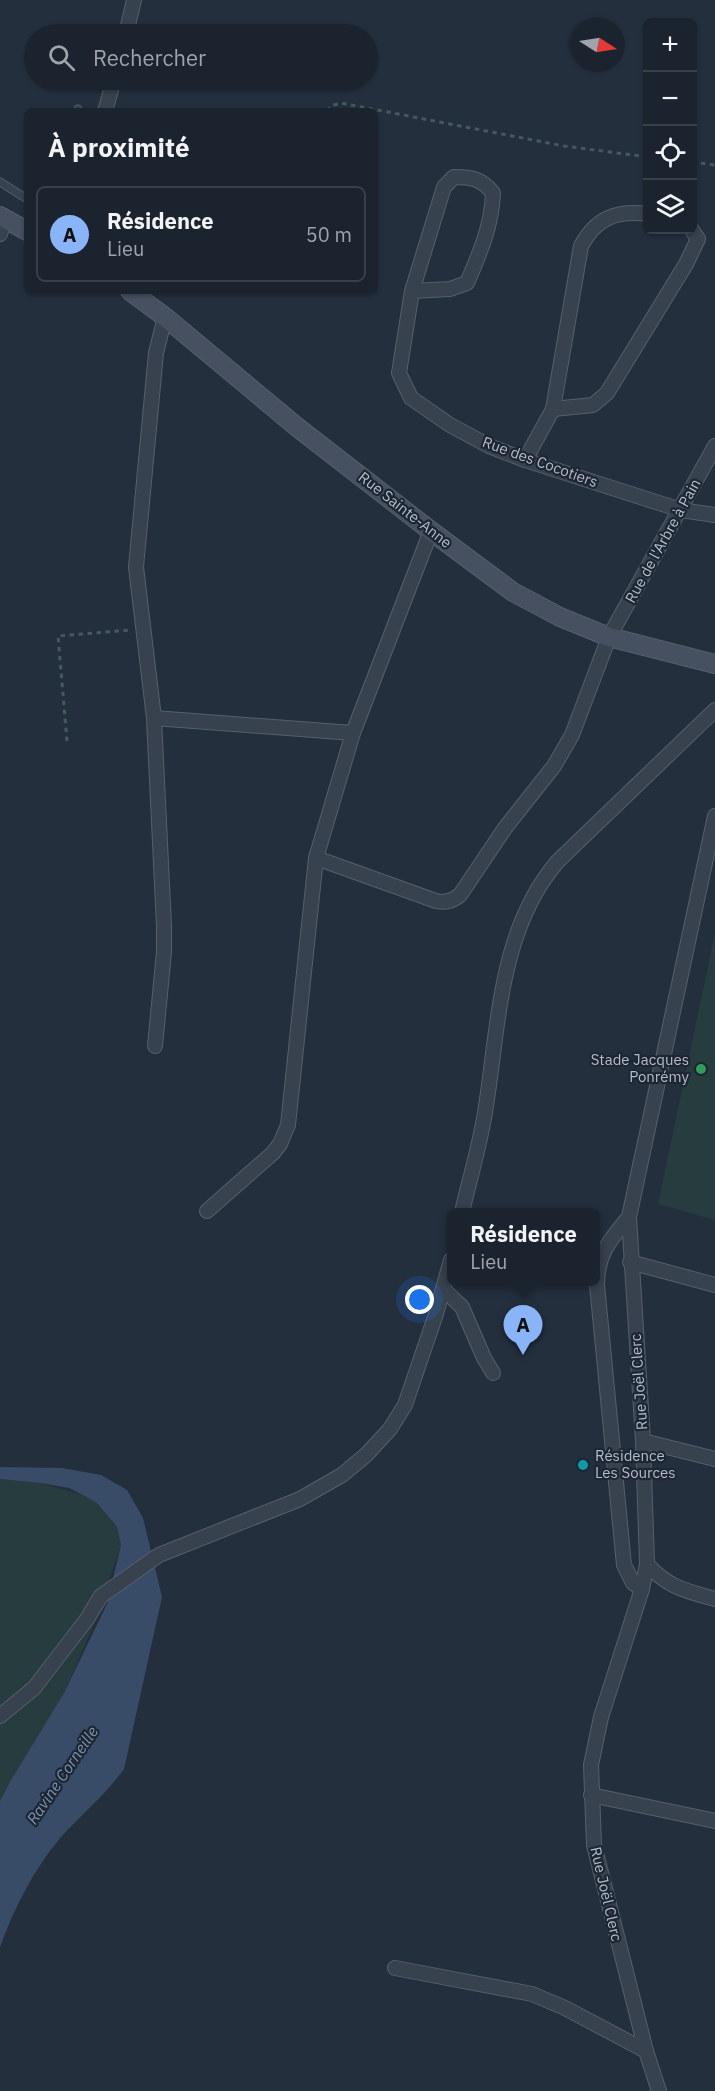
<!DOCTYPE html>
<html lang="fr">
<meta charset="utf-8">
<style>
body{margin:0;font-family:"IBM Plex Sans",sans-serif;background:#242b36;color:#f1f3f6}
.controls{position:absolute;right:18px;top:18px;display:grid;overflow:hidden;border-radius:9px;box-shadow:0 2px 4px #0004}
.controls button{width:54px;height:54px;display:grid;place-items:center;padding:0;border:0;border-bottom:2px solid #39404a;background:#1b232e;color:#f1f3f6;font:30px sans-serif}
.compass{position:absolute;left:571px;top:18px;width:54px;height:54px;border-radius:50%;background:#1b232e;box-shadow:0 2px 4px #0004;rotate:102deg}
.you{position:absolute;left:420px;top:1300px;width:21px;height:21px;margin:-15px;border:4px solid #fff;border-radius:50%;background:#1a73e8;box-shadow:0 0 0 9px #1a73e833}
.badge{display:grid;place-items:center;width:39px;height:39px;border-radius:50%;background:#8ab4f8;color:#111;font-size:20px;font-weight:700}
.pin{position:absolute;translate:-50% -50px;filter:drop-shadow(0 2px 3px #0008)}
.pin::after{content:'';position:absolute;top:32px;width:21px;height:18px;background:inherit;clip-path:polygon(0 0,100% 0,50% 100%)}
.popup{position:absolute;left:447px;top:1208px;width:153px;height:78px;box-sizing:border-box;display:grid;place-content:center;border-radius:9px;background:#1b232e;filter:drop-shadow(0 2px 4px #0005);font-size:20px;white-space:nowrap;color:#a0a4aa}
.popup b{font-size:22px;color:#f1f3f6}
.popup::after{content:'';position:absolute;left:50%;top:100%;margin-left:-12px;border:12px solid transparent;border-top-color:#1b232e}
.list{margin:0;padding:0;list-style:none}
h2{display:flex;justify-content:space-between;align-items:center;height:78px;margin:0;padding:0 24px;font-size:26px}
h2 small{font-size:20px;font-weight:400;color:#a0a4aa}
.list li{display:grid;grid-template-columns:39px 1fr auto;gap:18px;align-items:center;box-sizing:border-box;height:96px;margin:0 12px 12px;padding:0 12px;border:2px solid #39404a;border-radius:9px}
.list b{display:block;font-size:22px;white-space:nowrap}
.list p{margin:0;font-size:20px;white-space:nowrap;color:#a0a4aa}
.list em{font-size:20px;font-style:normal;color:#a0a4aa}
.icon{flex:none;width:33px;height:33px;fill:none;stroke:currentColor;stroke-width:2;stroke-linecap:round;stroke-linejoin:round}
.map{position:relative;flex:none;width:715px;height:2091px;overflow:hidden}
.search{position:absolute;background:#1b232e;box-shadow:0 2px 4px #0004;left:24px;top:24px;width:354px;height:66px;display:flex;align-items:center;gap:15px;box-sizing:border-box;padding:0 21px;border-radius:33px;color:#a0a4aa;font-size:22px}
.panel{position:absolute;background:#1b232e;box-shadow:0 2px 4px #0004;left:24px;top:108px;width:354px;height:186px;border-radius:9px}
.map>svg:first-child{display:block}
.green{fill:#263c3f}
.water{fill:#394c67}
.lines{fill:none;stroke-linecap:round;stroke-linejoin:round}
.lane-casing{stroke:#565f6c;stroke-width:9}
.street-casing{stroke:#565f6c;stroke-width:16}
.secondary-casing{stroke:#565f6c;stroke-width:20}
.path{stroke:#44595c;stroke-width:3;stroke-dasharray:4.5 4.5;stroke-linecap:butt}
.lane{stroke:#38414e;stroke-width:7}
.street{stroke:#38414e;stroke-width:14}
.secondary{stroke:#465061;stroke-width:18}
.leisure-dot{fill:#2e9e5b;stroke:#1d2633;stroke-width:2}
.culture-dot{fill:#0f9aa8;stroke:#1d2633;stroke-width:2}
.labels{text-anchor:middle;stroke-width:4.5;stroke-linejoin:round;paint-order:stroke}
.street-label{font-size:15px;fill:#b4bcc9;stroke:#1d2633}
.poi-label{font-size:15px;fill:#b4bcc9;stroke:#1d2633;text-anchor:end}
.water-label{font-size:16px;font-style:italic;fill:#7c92b1;stroke:#1d2633}
</style>
<div class="map">
<svg width="715" height="2091" viewBox="0 0 715 2091">
<rect width="100%" height="100%" fill="#242f3e"/>
<g class="green">
<polygon points="715,933 715,1220 658,1204"/>
<polygon points="0,1479 41,1483 83,1495 98,1504 117,1527 121,1545 98,1615 64,1693 11,1780 0,1801"/>
</g>
<path class="water" d="M0 1467 62 1468 101 1475 127 1490 143 1518 162 1597 124 1769C106 1794 82 1814 61 1837 34 1869 14 1908 0 1947V1801L11 1780 64 1693 107 1604 121 1545 117 1527 98 1504 83 1495 69 1488 41 1483 0 1479Z"/>
<g class="lines">
<g class="lane-casing">
<g id="lane">
<polyline points="78,111 78,109"/>
<polyline points="0,182 27,199"/>
</g>
</g>
<g class="street-casing">
<g id="street">
<polyline points="126,34 134,0"/>
<polyline points="105,111 114,80"/>
<polyline points="0,234 5,219"/>
<path d="M412 291 450 289 467 283C480 253 492 225 493 193 482 179 472 177 454 177L444 187 412 291 399 373 411 398 450 425 489 446 525 460 681 510 715 515"/>
<polyline points="553,409 593,405 607,393 686,264 698,239 692,230"/>
<path d="M525 460 553 409 581 246C596 218 616 210 648 214"/>
<polyline points="154,718 353,733"/>
<path d="M316 858 436 901C446 903 452 901 460 895L505 828 554 766 572 735 609 637 715 446"/>
<polyline points="155,1046 164,952 164,926 154,718 136,567 156,353 165,317"/>
<polyline points="207,1211 273,1153 280,1144 288,1125 316,858 353,733 431,531"/>
<path d="M462 1212C470 1177 481 1142 486 1106 499 1022 500 928 558 861L715 710"/>
<path d="M629 1217C610 1240 597 1254 597 1285L624 1565 633 1583 642 1589"/>
<polyline points="630,1262 715,1285"/>
<polyline points="443,1289 462,1307 484,1358 493,1373"/>
<polyline points="643,1441 715,1459"/>
<path d="M647 1564C667 1587 686 1591 715 1599"/>
<polyline points="0,1716 34,1688 87,1619 101,1596 159,1555 300,1499 342,1475 366,1455 390,1429 405,1405 435,1317 451,1260"/>
<polyline points="591,1795 715,1821"/>
<polyline points="395,1968 532,1994 565,2008 646,2051"/>
<polyline points="659,2091 646,2051 594,1845 591,1765 601,1717 642,1589 647,1564 643,1441 629,1217 715,816"/>
</g>
</g>
<g class="secondary-casing">
<g id="secondary">
<polyline points="0,216 27,231"/>
<polyline points="130,291 165,317 297,427 431,531 513,592 560,617 609,637 715,664"/>
</g>
</g>
<g class="path">
<polyline points="327,111 331,106 341,103 564,146 648,157"/>
<polyline points="692,162 715,165"/>
<polyline points="67,741 58,636 130,630"/>
</g>
<use href="#lane" class="lane"/>
<use href="#street" class="street"/>
<use href="#secondary" class="secondary"/>
</g>
<circle class="leisure-dot" cx="701" cy="1069" r="6"/>
<circle class="culture-dot" cx="583" cy="1465" r="6"/>
<g class="labels">
<g class="street-label">
<text transform="translate(540 462) rotate(20)" y="5">Rue des Cocotiers</text>
<text transform="translate(405 510) rotate(38)" y="5">Rue Sainte-Anne</text>
<text transform="translate(663 541) rotate(-61)" y="5">Rue de l'Arbre à Pain</text>
<text transform="translate(639 1382) rotate(-94)" y="5">Rue Joël Clerc</text>
<text transform="translate(606 1894) rotate(77)" y="5">Rue Joël Clerc</text>
</g>
<g class="poi-label">
<text x="689" y="1065">Stade Jacques<tspan x="689" dy="17">Ponrémy</tspan></text>
<text x="595" y="1461" text-anchor="start">Résidence<tspan x="595" dy="17">Les Sources</tspan></text>
</g>
<g class="water-label">
<text transform="translate(62 1775) rotate(-56)" y="6">Ravine Corneille</text>
</g>
</g>
</svg>
<div class="controls">
<button>+</button>
<button>−</button>
<button><svg class="icon" aria-label="locate" viewBox="0 0 24 24"><circle cx="12" cy="12" r="6"/><path d="M12 2v4M12 18v4M2 12h4M18 12h4"/></svg></button>
<button><svg class="icon" aria-label="layers" viewBox="0 0 24 24"><path d="M12 4l9 5-9 5-9-5zM3 14l9 5 9-5"/></svg></button>
</div>
<svg class="compass" viewBox="-18 -18 36 36"><path d="M0-13l5 13h-10z" fill="#e53935"/><path d="M0 13l5-13h-10z" fill="#a0a4aa"/></svg>
<div class="you"></div>
<div class="pin badge" style="left:523px;top:1355px">A</div>
<div class="popup"><b>Résidence</b>Lieu</div>
<div class="search"><svg class="icon" aria-label="search" viewBox="0 0 24 24"><circle cx="10" cy="10" r="6"/><path d="M15 15l6 6"/></svg>Rechercher</div>
<section class="panel">
<h2>À proximité<small></small></h2>
<ul class="list">
<li><span class="badge">A</span><div><b>Résidence</b><p>Lieu</p></div><em>50 m</em></li>
</ul>
</section>
</div>
